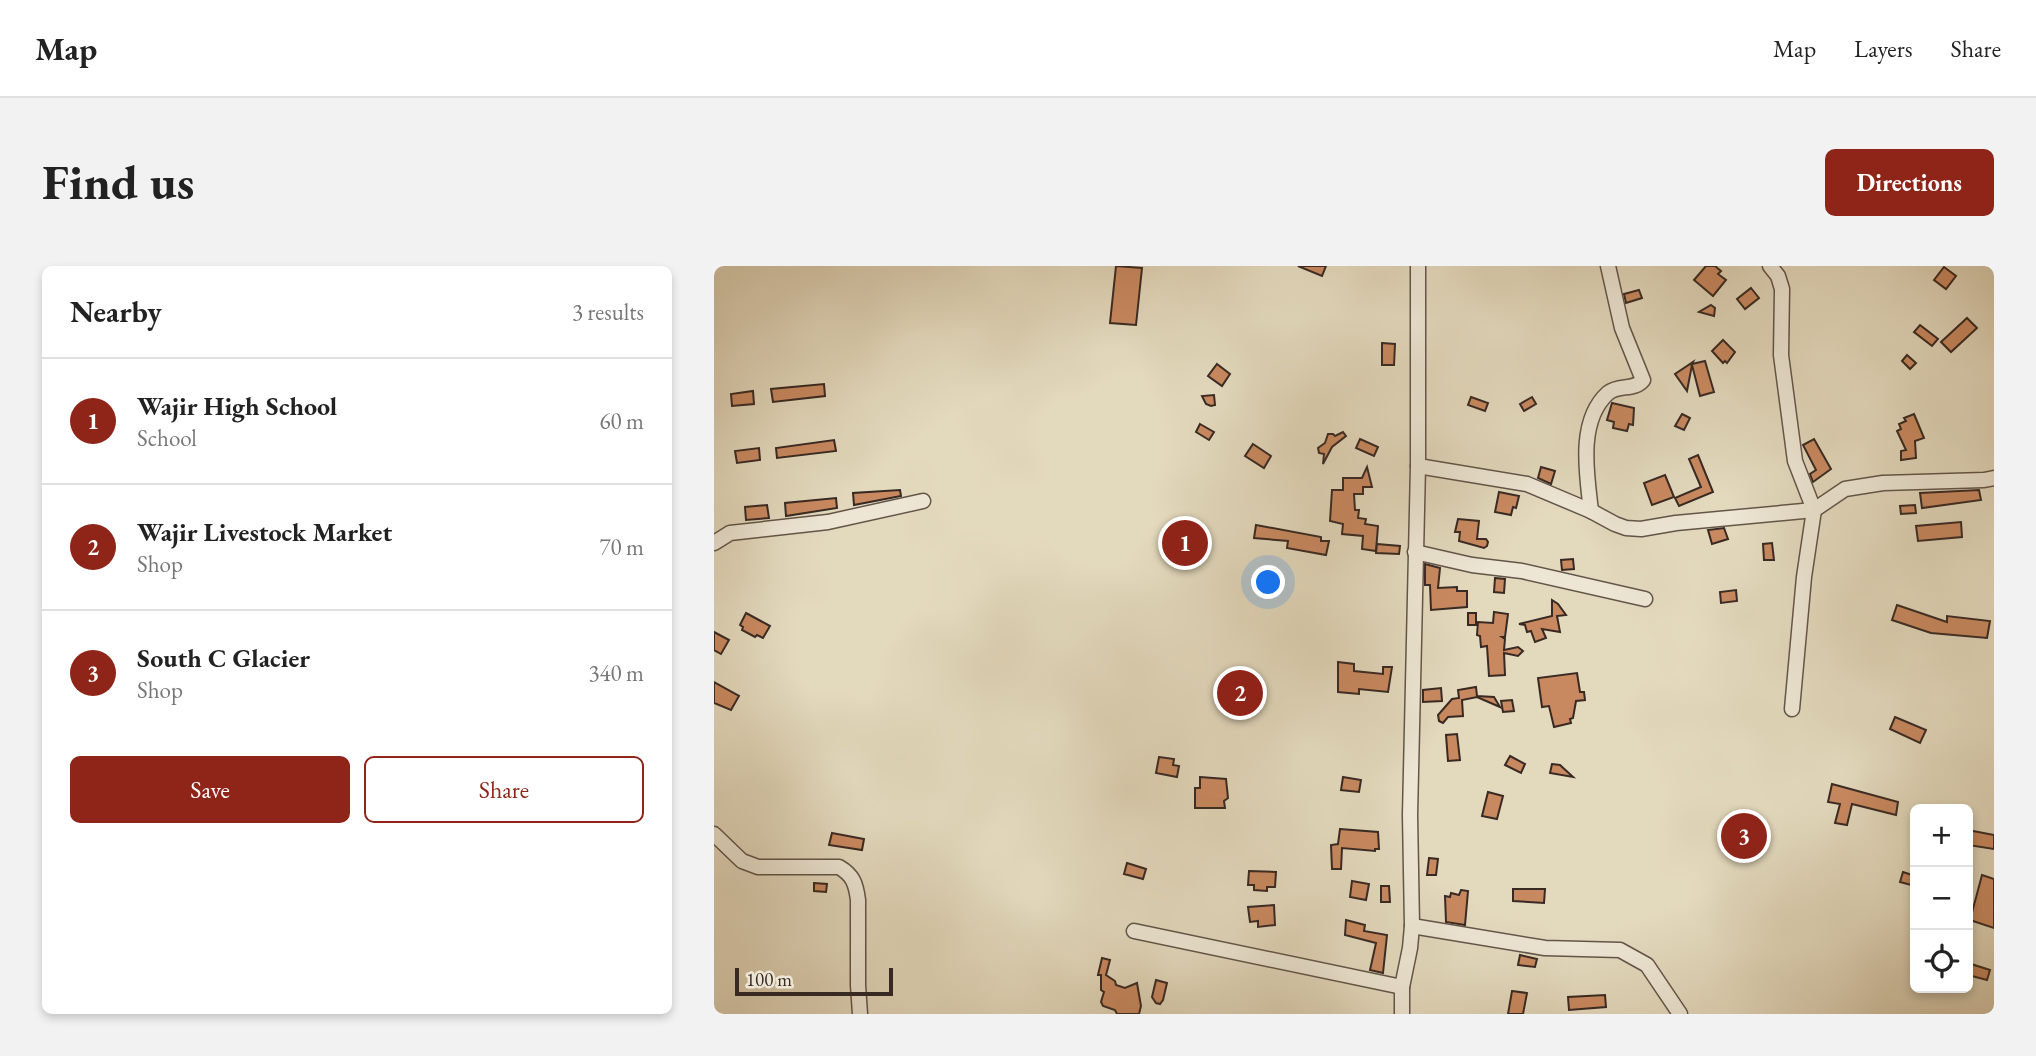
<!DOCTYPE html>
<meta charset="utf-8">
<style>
body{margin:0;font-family:"EB Garamond",serif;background:#f2f2f2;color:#222}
.controls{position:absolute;right:21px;bottom:21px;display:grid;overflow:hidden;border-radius:10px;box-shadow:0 4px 10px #0003}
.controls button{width:63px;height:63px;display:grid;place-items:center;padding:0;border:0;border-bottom:2px solid #e0e0e0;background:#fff;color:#222;font:35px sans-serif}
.scale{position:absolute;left:21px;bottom:18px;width:158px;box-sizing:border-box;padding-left:7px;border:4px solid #382923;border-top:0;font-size:19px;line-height:24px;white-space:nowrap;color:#382923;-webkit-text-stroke:5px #ede6d4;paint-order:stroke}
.you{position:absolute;left:555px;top:317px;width:24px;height:24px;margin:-18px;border:5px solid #fff;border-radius:50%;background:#1a73e8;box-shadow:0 0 0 10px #1a73e833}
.badge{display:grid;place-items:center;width:46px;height:46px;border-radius:50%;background:#8f2418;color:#fff;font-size:23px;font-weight:700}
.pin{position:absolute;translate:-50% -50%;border:4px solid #fff;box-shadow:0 2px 7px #0006}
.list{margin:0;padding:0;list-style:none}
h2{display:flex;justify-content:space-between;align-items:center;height:91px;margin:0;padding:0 28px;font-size:30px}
h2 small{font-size:23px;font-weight:400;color:#767676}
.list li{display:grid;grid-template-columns:46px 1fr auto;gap:21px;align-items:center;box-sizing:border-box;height:126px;padding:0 28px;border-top:2px solid #e0e0e0}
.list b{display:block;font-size:26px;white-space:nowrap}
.list p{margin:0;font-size:23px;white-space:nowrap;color:#767676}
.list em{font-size:23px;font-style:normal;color:#767676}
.actions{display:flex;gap:14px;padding:21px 28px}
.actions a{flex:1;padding:16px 0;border:2px solid #8f2418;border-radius:10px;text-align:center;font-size:24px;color:#8f2418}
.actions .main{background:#8f2418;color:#fff}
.icon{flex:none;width:38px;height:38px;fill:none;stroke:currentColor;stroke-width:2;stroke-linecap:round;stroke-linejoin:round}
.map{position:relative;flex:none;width:1280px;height:748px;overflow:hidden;border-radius:10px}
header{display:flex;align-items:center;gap:42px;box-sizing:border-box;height:98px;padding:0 35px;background:#fff;border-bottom:2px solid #e0e0e0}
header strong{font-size:33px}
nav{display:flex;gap:38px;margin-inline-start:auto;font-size:24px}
.intro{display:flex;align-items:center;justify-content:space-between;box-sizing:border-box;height:168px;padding:0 42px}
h1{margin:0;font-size:49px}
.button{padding:18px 32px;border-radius:10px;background:#8f2418;color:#fff;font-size:24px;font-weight:700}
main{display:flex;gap:42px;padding:0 42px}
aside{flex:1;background:#fff;border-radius:10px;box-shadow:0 4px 10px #0003}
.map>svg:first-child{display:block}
.building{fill:#c98960;stroke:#382923;stroke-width:2}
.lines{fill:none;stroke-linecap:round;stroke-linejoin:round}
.minor-casing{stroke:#63554a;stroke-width:17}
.minor{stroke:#ede6d4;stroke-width:14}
</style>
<header>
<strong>Map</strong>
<nav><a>Map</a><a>Layers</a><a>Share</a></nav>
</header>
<div class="intro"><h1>Find us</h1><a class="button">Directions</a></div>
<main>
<aside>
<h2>Nearby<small>3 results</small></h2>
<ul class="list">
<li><span class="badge">1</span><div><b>Wajir High School</b><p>School</p></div><em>60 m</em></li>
<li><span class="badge">2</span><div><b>Wajir Livestock Market</b><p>Shop</p></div><em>70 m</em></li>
<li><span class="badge">3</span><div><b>South C Glacier</b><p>Shop</p></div><em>340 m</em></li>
</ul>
<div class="actions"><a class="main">Save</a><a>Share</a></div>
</aside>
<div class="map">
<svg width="1280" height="748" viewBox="0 0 1280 748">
<rect width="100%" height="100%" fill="#e3d9bd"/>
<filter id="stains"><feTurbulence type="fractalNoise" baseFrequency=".00286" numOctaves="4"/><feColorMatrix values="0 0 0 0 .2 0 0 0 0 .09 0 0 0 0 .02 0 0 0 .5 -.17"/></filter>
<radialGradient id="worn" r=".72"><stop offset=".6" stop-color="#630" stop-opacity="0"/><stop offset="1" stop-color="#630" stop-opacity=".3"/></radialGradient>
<g class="building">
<polygon points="402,0 428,2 422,59 396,57"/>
<polygon points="584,0 612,0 608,10"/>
<polygon points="992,0 1001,0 1007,5 1004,8 1012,14 999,30 980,14"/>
<polygon points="1230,1 1242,10 1232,23 1220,14"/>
<polygon points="1037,22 1045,32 1031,43 1023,33"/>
<polygon points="925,24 928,32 912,37 910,28"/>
<polygon points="997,39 1001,42 1000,50 985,46"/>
<polygon points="1253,52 1263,62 1237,86 1227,76"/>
<polygon points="1206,59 1224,73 1218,80 1200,66"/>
<polygon points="1009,74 1021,86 1013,97 1011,95 1009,97 998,85"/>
<polygon points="668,77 681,78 680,99 668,99"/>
<polygon points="1193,89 1202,97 1196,103 1188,95"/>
<polygon points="991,95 1000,126 986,130 978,99 973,125 961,108 979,96 978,98"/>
<polygon points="503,98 516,108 508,120 494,110"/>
<polygon points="110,118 111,130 59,136 57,123"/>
<polygon points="39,125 40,138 18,140 17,128"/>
<polygon points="500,129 501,139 497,140 492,138 488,130"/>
<polygon points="757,131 774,137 771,145 754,139"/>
<polygon points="818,131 822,138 810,145 806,138"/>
<polygon points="898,137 920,142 919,159 915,158 913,165 899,162 900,156 893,154"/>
<polygon points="968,148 976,152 970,164 961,160"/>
<polygon points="1200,148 1210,172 1201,175 1202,192 1187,194 1187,185 1192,184 1183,165 1187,163 1185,158 1192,155 1190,152"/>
<polygon points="486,158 500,166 495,174 482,166"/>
<polygon points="629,166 632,170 618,181 609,198 610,188 605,187 604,182 611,177 614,168 619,168 621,170"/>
<polygon points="646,173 664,181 660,190 642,182"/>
<polygon points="1100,173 1117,203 1099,216 1096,208 1102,204 1089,179"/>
<polygon points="120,174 122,185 63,192 62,182"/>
<polygon points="539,178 557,190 550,202 531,190"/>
<polygon points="45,182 46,194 23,197 21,185"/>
<polygon points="984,189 999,226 965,240 961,232 987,221 975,193"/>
<polygon points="653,201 658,221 649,221 649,228 640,228 641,244 645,244 644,252 652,253 651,258 664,260 662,285 648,283 649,270 628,268 629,258 616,255 618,224 629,224 629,212 648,212"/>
<polygon points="827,201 841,205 837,218 824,212"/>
<polygon points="951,209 960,231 938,239 930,217"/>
<polygon points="186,224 187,230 140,239 139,227"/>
<polygon points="1265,224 1267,234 1208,242 1206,227"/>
<polygon points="785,226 805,230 802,242 799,241 797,249 781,246"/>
<polygon points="122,232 123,242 72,250 71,237"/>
<polygon points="53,239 55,252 32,254 31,241"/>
<polygon points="1201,239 1202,247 1187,248 1186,240"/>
<polygon points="744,253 765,255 763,273 772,273 774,276 773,280 770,282 745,275 746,266 741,266"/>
<polygon points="1247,256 1248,271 1204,275 1202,260"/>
<polygon points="542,259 607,271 607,275 615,275 612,289 573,282 574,275 540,272"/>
<polygon points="1010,262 1014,273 998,278 994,264"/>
<polygon points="1058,277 1060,294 1050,294 1049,278"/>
<polygon points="663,278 686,280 685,288 662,287"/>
<polygon points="859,293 860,303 848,304 847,294"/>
<polygon points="711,298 726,302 724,322 743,321 743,325 753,325 753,341 717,344 716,319 711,319"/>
<polygon points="781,312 791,313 790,327 780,326"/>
<polygon points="1022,324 1023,335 1007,337 1006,326"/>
<polygon points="838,334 844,338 852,349 843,350 846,366 828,363 832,372 821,376 817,365 813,366 811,359 805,358 838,350"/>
<polygon points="1183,339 1233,356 1233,350 1276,355 1273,372 1217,367 1178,354"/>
<polygon points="780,346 794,348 791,371 788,371 791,373 790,384 804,381 809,385 804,390 790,387 791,409 775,410 773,380 767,381 766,370 763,369 764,356 779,357"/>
<polygon points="32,347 56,360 49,372 43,369 41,371 28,364 29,361 26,359"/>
<rect x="754" y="347" width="8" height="12"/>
<polygon points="0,366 15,374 7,388 0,384"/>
<polygon points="624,396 640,398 640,405 669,408 669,401 678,401 674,426 645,423 645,428 624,426"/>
<polygon points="863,407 866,426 870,426 871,434 862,435 859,452 856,453 857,457 840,461 835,440 828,441 824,412"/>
<polygon points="0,416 25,430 17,444 0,437"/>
<polygon points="762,421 763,430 780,431 786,441 763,431 748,434 749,450 734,451 729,457 725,455 724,449 738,433 745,432 744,424"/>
<polygon points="727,422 728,435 709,436 709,424"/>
<polygon points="798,434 800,445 789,446 787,435"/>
<polygon points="1181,451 1212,464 1206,477 1176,463"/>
<polygon points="743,468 746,494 734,495 732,469"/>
<polygon points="796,490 811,498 807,507 791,499"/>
<polygon points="445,491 460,493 459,499 465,500 463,511 442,507"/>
<polygon points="838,498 846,499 859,511 836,507"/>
<polygon points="486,511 512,513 514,532 510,535 511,542 481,542 481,522 486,522"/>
<polygon points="629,511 647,514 645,526 627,524"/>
<polygon points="1118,518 1184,536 1182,549 1138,538 1133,559 1121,557 1126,538 1114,536"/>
<polygon points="774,526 789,530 783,553 768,550"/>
<polygon points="626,563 664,566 665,583 661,583 661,585 628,582 627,603 618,603 617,579 624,578"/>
<polygon points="1254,564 1280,569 1280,583 1254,579"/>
<polygon points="118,567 150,573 148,584 115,579"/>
<polygon points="715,592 724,593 722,609 713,609"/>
<polygon points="413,597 432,603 429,613 410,608"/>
<polygon points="535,605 562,606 561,621 553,621 553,625 540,624 540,619 534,619"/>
<polygon points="1189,606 1201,610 1201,620 1186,616"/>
<polygon points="1268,609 1280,613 1280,662 1256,654"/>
<polygon points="638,615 655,618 652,634 636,631"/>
<polygon points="100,617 113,618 112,626 100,625"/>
<polygon points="667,620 675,620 676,636 667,636"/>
<polygon points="799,623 831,623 830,637 799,635"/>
<polygon points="747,624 754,625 751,659 732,656 731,630 736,631 737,627 745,629"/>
<polygon points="560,639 561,659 544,661 544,655 536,656 534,641"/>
<polygon points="632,654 651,659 650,665 673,669 669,707 656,704 662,677 631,669"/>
<polygon points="806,689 823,693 821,701 804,699"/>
<polygon points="388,692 396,694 392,709 401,715 402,719 411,722 423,717 427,740 425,748 403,748 401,744 389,740 387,736 390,726 387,724 387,709 384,709"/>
<polygon points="1254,697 1276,704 1273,714 1254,709"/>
<polygon points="442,714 453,717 449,734 446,738 442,737 438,731"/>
<polygon points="798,725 813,727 809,748 794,748"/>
<polygon points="891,729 892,741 855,744 854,731"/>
</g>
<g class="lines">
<g class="minor-casing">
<g id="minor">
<polyline points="1056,0 1064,10 1068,23 1067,89 1081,195 1100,244 1090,311 1078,443"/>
<polyline points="704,200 813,218 877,245 901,258 912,262 927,263 962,257 1100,244 1131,223 1169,217 1270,214 1280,212"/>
<path d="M877 245C873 209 863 155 894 127 905 118 920 125 929 114L908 62 894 0"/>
<polyline points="0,277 16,267 114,256 209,235"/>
<polyline points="701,286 758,299 808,305 931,333"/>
<path d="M0 568 28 595 44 601H125C139 609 142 618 144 634V719L146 748"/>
<polyline points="698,660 831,682 906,684 933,699 966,748"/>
<polyline points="420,665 688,721"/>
<polyline points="688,748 688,721 696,682 698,660 696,549 704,200 704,0"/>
</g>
</g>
<use href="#minor" class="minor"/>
</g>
<rect width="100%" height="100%" filter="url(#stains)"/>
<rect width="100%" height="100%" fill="url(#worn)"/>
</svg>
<div class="controls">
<button>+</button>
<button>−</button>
<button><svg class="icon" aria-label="locate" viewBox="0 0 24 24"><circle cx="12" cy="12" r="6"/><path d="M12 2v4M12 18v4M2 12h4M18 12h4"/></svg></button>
</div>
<div class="scale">100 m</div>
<div class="you"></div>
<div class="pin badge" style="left:471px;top:277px">1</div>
<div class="pin badge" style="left:526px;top:427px">2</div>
<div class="pin badge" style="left:1030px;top:570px">3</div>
</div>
</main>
